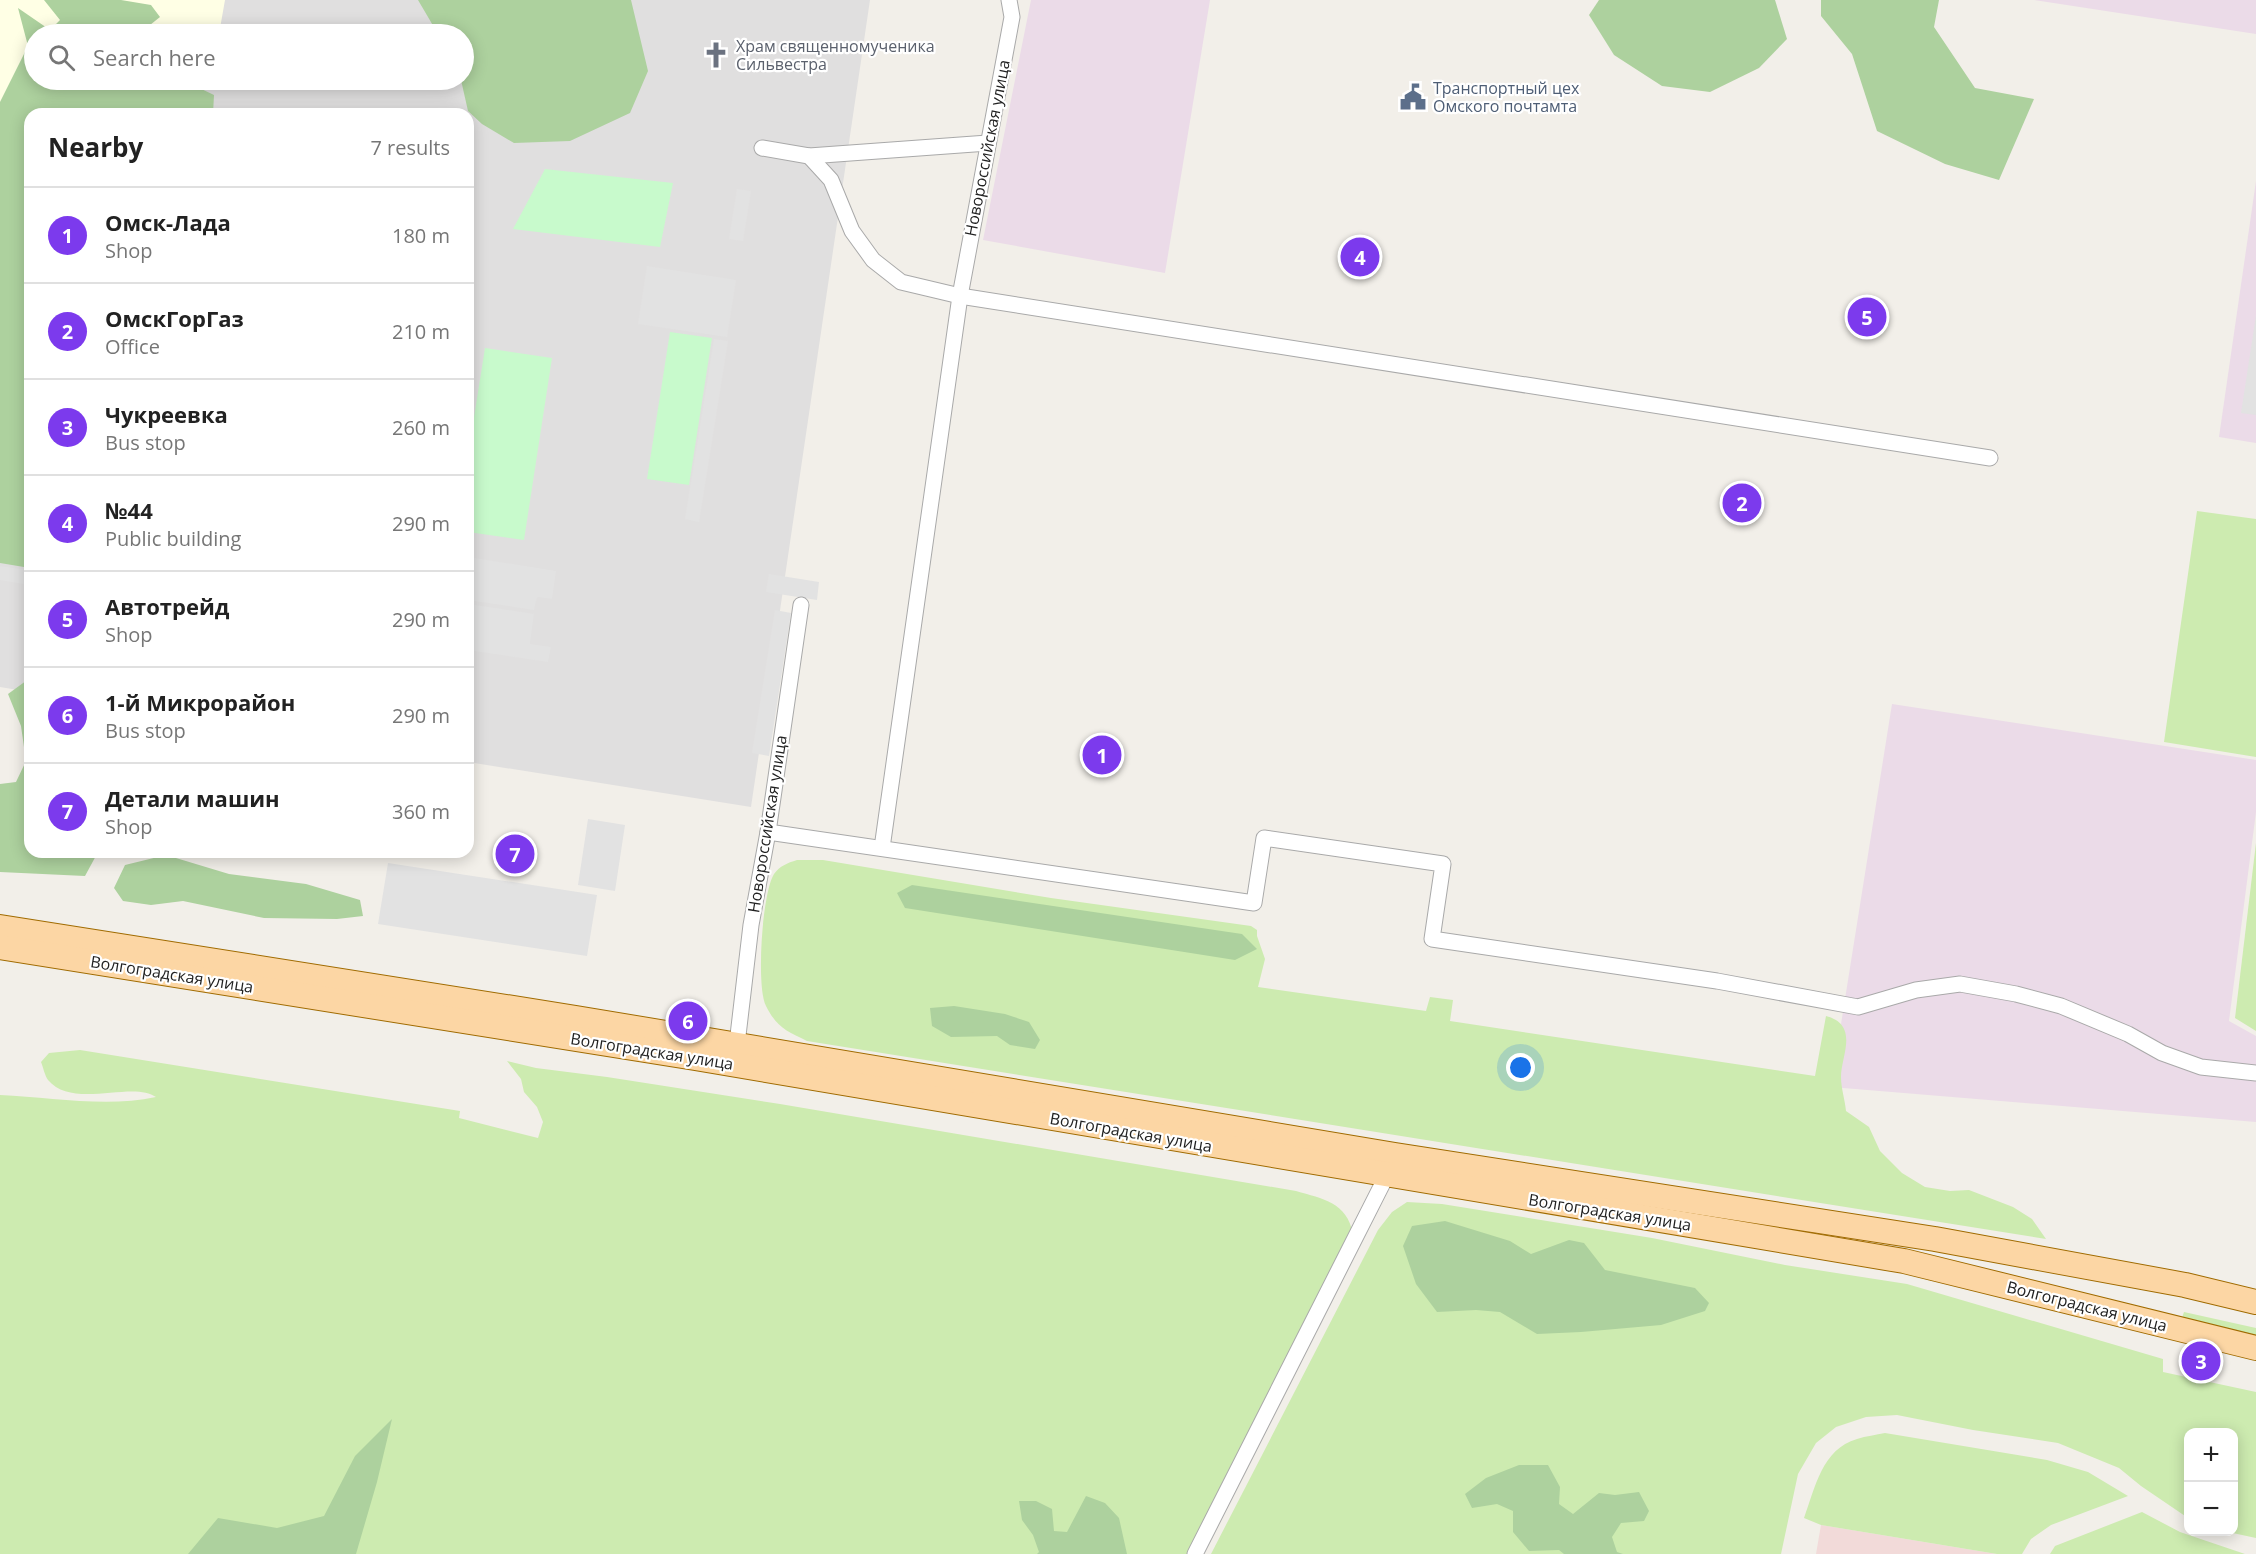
<!DOCTYPE html>
<meta charset="utf-8">
<style>
body{margin:0;font-family:"Open Sans",sans-serif;background:#f6f6f6;color:#222}
.controls{position:absolute;right:18px;bottom:18px;display:grid;overflow:hidden;border-radius:12px;box-shadow:0 3px 15px #0003}
.controls button{width:54px;height:54px;display:grid;place-items:center;padding:0;border:0;border-bottom:2px solid #e0e0e0;background:#fff;color:#222;font:30px sans-serif}
.you{position:absolute;left:1521px;top:1068px;width:21px;height:21px;margin:-15px;border:4px solid #fff;border-radius:50%;background:#1a73e8;box-shadow:0 0 0 9px #1a73e833}
.badge{display:grid;place-items:center;width:39px;height:39px;border-radius:50%;background:#7c3aed;color:#fff;font-size:20px;font-weight:700}
.pin{position:absolute;translate:-50% -50%;border:3px solid #fff;box-shadow:0 2px 6px #0006}
.list{margin:0;padding:0;list-style:none}
h2{display:flex;justify-content:space-between;align-items:center;height:78px;margin:0;padding:0 24px;font-size:26px}
h2 small{font-size:20px;font-weight:400;color:#767676}
.list li{display:grid;grid-template-columns:39px 1fr auto;gap:18px;align-items:center;box-sizing:border-box;height:96px;padding:0 24px;border-top:2px solid #e0e0e0}
.list b{display:block;font-size:22px;white-space:nowrap}
.list p{margin:0;font-size:20px;white-space:nowrap;color:#767676}
.list em{font-size:20px;font-style:normal;color:#767676}
.icon{flex:none;width:33px;height:33px;fill:none;stroke:currentColor;stroke-width:2;stroke-linecap:round;stroke-linejoin:round}
.map{position:relative;flex:none;width:2256px;height:1554px;overflow:hidden}
.search{position:absolute;background:#fff;box-shadow:0 3px 15px #0003;left:24px;top:24px;width:450px;height:66px;display:flex;align-items:center;gap:15px;box-sizing:border-box;padding:0 21px;border-radius:33px;color:#767676;font-size:22px}
.panel{position:absolute;background:#fff;box-shadow:0 3px 15px #0003;left:24px;top:108px;width:450px;height:750px;border-radius:18px}
.map>svg:first-child{display:block}
.residential{fill:#e0dfdf;fill-rule:evenodd}
.commercial{fill:#f2dad9}
.industrial{fill:#ebdbe8}
.education{fill:#ffffe5}
.grass{fill:#cdebb0}
.forest{fill:#add19e}
.park{fill:#c8facc}
.parking{fill:#e2e2e2}
.lines{fill:none;stroke-linecap:round;stroke-linejoin:round}
.minor-casing{stroke:#a9a9a9;stroke-width:17}
.primary-casing{stroke:#a06b00;stroke-width:26}
.minor{stroke:#fff;stroke-width:15}
.primary{stroke:#fcd6a4;stroke-width:24}
.labels{text-anchor:middle;stroke-width:4.5;stroke-linejoin:round;paint-order:stroke}
.worship-label{font-size:16px;fill:#5b616d;stroke:#fff;text-anchor:start}
.service-label{font-size:16px;fill:#4e5e75;stroke:#fff;text-anchor:start}
.street-label{font-size:16px;fill:#222;stroke:#fff}
</style>
<div class="map">
<svg width="2256" height="1554" viewBox="0 0 2256 1554">
<rect width="100%" height="100%" fill="#f2efe9"/>
<path class="residential" d="M0 0H870L751 807 468 762V114H30V692L0 687ZM34 34H464V80H34Z"/>
<polygon class="commercial" points="1821,1525 1997,1554 1816,1554"/>
<g class="industrial">
<polygon points="1031,0 1210,0 1165,273 983,240"/>
<polygon points="2034,0 2256,0 2256,34"/>
<polygon points="2256,181 2256,443 2219,437"/>
<polygon points="1892,704 2256,760 2256,812 2229,1021 2256,1036 2256,1122 1831,1087"/>
</g>
<polygon class="education" points="0,0 225,0 219,34 34,34 34,80 0,166"/>
<g class="grass">
<polygon points="2197,511 2256,519 2256,757 2164,742"/>
<polygon points="2256,843 2256,1031 2235,1018"/>
<path d="M797 860H823L1051 898 1251 926 1257 930V936L1265 959 1258 987 1426 1011 1430 997 1453 1000 1450 1021 1815 1076 1826 1016C1860 1025 1841 1056 1841 1077 1841 1088 1845 1100 1846 1111L1869 1127 1880 1151 1902 1173 1925 1187 1950 1191 1969 1190 2013 1207 2032 1219 2046 1239 807 1041C787 1031 777 1028 766 1006 756 987 762 893 774 874 780 866 787 863 797 860Z"/>
<path d="M80 1050 460 1111 459 1118 538 1138 543 1122 537 1107 524 1092 521 1079 507 1061 536 1068 607 1077 780 1104 1296 1191C1323 1199 1347 1202 1353 1234L1188 1554H0V1095C51 1097 106 1108 156 1097 133 1080 73 1110 48 1080 45 1076 43 1067 41 1062L49 1053Z"/>
<polygon points="1407,1202 1442,1204 1652,1238 1785,1265 1907,1284 2163,1359 2163,1372 2256,1392 2256,1538 2228,1532 2234,1532 2234,1432 2188,1432 2188,1518 2141,1486 2119,1468 2058,1443 1973,1430 1897,1415 1866,1417 1836,1427 1816,1443 1798,1474 1781,1554 1211,1554 1378,1230 1392,1212"/>
<polygon points="2184,1312 2256,1328 2256,1338 2181,1321"/>
<path d="M1885 1433 2047 1460 2088 1472 2128 1496 2051 1525 2031 1539 2022 1554H1997L1821 1525 1804 1518C1815 1488 1822 1449 1857 1439 1866 1436 1876 1435 1885 1433Z"/>
<polygon points="2142,1512 2180,1532 2245,1554 2050,1554 2055,1546"/>
</g>
<g class="forest">
<polygon points="44,0 121,0 151,5 160,17 140,33 142,34 34,34 34,80 112,80 117,85 193,85 214,95 213,114 30,114 30,568 0,563 0,102 28,46 18,8 50,30 60,20"/>
<polygon points="418,0 631,0 648,71 630,113 570,141 514,143 482,124 468,111 461,80 464,80 464,34 438,34"/>
<polygon points="1599,0 1775,0 1787,39 1759,68 1710,92 1662,86 1614,55 1589,15"/>
<polygon points="1821,0 1939,0 1934,27 1975,88 2034,99 1999,180 1945,164 1877,131 1852,54 1821,16"/>
<polygon points="30,678 30,852 98,852 85,876 0,872 0,784 16,782 26,761 21,726 8,694"/>
<polygon points="166,855 229,874 306,884 360,900 363,916 337,919 264,918 183,901 151,905 123,901 114,888 125,865"/>
<polygon points="912,885 1242,934 1257,949 1235,960 905,908 897,893"/>
<polygon points="954,1006 1005,1014 1029,1022 1040,1040 1035,1049 1010,1045 997,1036 951,1037 932,1026 930,1008"/>
<polygon points="1445,1221 1510,1241 1531,1254 1569,1240 1584,1243 1605,1270 1695,1288 1709,1303 1705,1311 1661,1325 1581,1332 1537,1334 1500,1312 1476,1310 1437,1312 1416,1284 1403,1246 1412,1226"/>
<polygon points="392,1419 377,1482 356,1554 188,1554 218,1518 277,1528 324,1516 355,1456"/>
<polygon points="1519,1465 1548,1465 1560,1487 1559,1504 1573,1514 1599,1493 1615,1495 1639,1492 1649,1511 1644,1521 1621,1523 1612,1537 1617,1552 1623,1554 1564,1554 1559,1550 1529,1551 1513,1532 1513,1511 1497,1504 1472,1508 1465,1494 1486,1478"/>
<polygon points="1086,1496 1105,1503 1119,1518 1127,1554 1037,1554 1039,1552 1033,1535 1022,1520 1019,1501 1036,1501 1052,1509 1054,1531 1067,1532"/>
</g>
<g class="park">
<polygon points="545,169 673,183 660,247 513,229"/>
<polygon points="670,332 712,338 689,485 647,479"/>
<polygon points="485,348 552,358 524,540 468,532 468,455"/>
</g>
<g class="parking">
<polygon points="737,189 751,191 743,241 729,239"/>
<polygon points="647,266 736,280 727,337 638,324"/>
<polygon points="2256,315 2256,415 2241,413"/>
<polygon points="714,339 728,341 699,522 685,519"/>
<polygon points="468,557 556,571 552,599 537,597 534,610 468,600"/>
<polygon points="0,566 30,570 30,585 0,580"/>
<polygon points="769,574 819,582 817,600 766,592"/>
<polygon points="468,604 534,614 530,644 551,647 548,662 468,650"/>
<polygon points="775,610 791,613 769,756 752,753"/>
<polygon points="588,819 625,825 615,891 578,885"/>
<polygon points="388,863 597,895 587,956 378,924"/>
</g>
<g class="lines">
<g class="minor-casing">
<g id="minor">
<polyline points="762,148 809,156 988,143"/>
<polyline points="809,156 831,180 852,231 873,260 901,282 960,296 1990,458"/>
<polyline points="768,832 1254,903 1264,838 1443,864 1432,939 1717,981 1858,1007 1916,990 1960,984 2016,994 2061,1006 2128,1034 2162,1053 2201,1067 2256,1073"/>
<polyline points="882,848 960,296 1012,17 1009,0"/>
<polyline points="737,1044 751,925 768,832 801,605"/>
<polyline points="1195,1554 1390,1169"/>
</g>
</g>
<g class="primary-casing">
<g id="primary">
<polyline points="0,927 576,1018 1395,1155 1935,1239 2185,1285 2256,1302"/>
<polyline points="0,947 695,1058 1904,1261 2256,1348"/>
</g>
</g>
<use href="#minor" class="minor"/>
<use href="#primary" class="primary"/>
</g>
<defs>
<g id="church-bare" transform="scale(2.07)"><path d="M-1.2-6h2.4v3.5h3.3v2.4h-3.3V6h-2.4V-.1h-3.3v-2.4h3.3Z" fill="#6b7280" stroke="#fff" stroke-width="2.5" paint-order="stroke"/></g>
<g id="civic-bare" transform="scale(2.07)"><path d="M-.6-6.5H3V-4.5H.6V-3L4-1V1h2V6H-6V1h2V-1L-.6-3ZM-1.2 2.5V6h2.4V2.5Z" fill="#5c6f8a" stroke="#fff" stroke-width="2.5" paint-order="stroke"/></g>
</defs>
<g fill-rule="evenodd">
<use href="#church-bare" x="716" y="55"/>
<use href="#civic-bare" x="1413" y="97"/>
</g>
<g class="labels">
<g class="worship-label">
<text x="736" y="52">Храм священномученика<tspan x="736" dy="18">Сильвестра</tspan></text>
</g>
<g class="service-label">
<text x="1433" y="94">Транспортный цех<tspan x="1433" dy="18">Омского почтамта</tspan></text>
</g>
<g class="street-label">
<text transform="translate(987 148) rotate(-79)" y="6">Новороссийская улица</text>
<text transform="translate(767 824) rotate(-81)" y="6">Новороссийская улица</text>
<text transform="translate(172 974) rotate(9)" y="6">Волгоградская улица</text>
<text transform="translate(652 1051) rotate(9)" y="6">Волгоградская улица</text>
<text transform="translate(1131 1132) rotate(10)" y="6">Волгоградская улица</text>
<text transform="translate(1610 1212) rotate(9)" y="6">Волгоградская улица</text>
<text transform="translate(2087 1306) rotate(14)" y="6">Волгоградская улица</text>
</g>
</g>
</svg>
<div class="controls">
<button>+</button>
<button>−</button>
</div>
<div class="you"></div>
<div class="pin badge" style="left:1102px;top:755px">1</div>
<div class="pin badge" style="left:1742px;top:503px">2</div>
<div class="pin badge" style="left:2201px;top:1361px">3</div>
<div class="pin badge" style="left:1360px;top:257px">4</div>
<div class="pin badge" style="left:1867px;top:317px">5</div>
<div class="pin badge" style="left:688px;top:1021px">6</div>
<div class="pin badge" style="left:515px;top:854px">7</div>
<div class="search"><svg class="icon" aria-label="search" viewBox="0 0 24 24"><circle cx="10" cy="10" r="6"/><path d="M15 15l6 6"/></svg>Search here</div>
<section class="panel">
<h2>Nearby<small>7 results</small></h2>
<ul class="list">
<li><span class="badge">1</span><div><b>Омск-Лада</b><p>Shop</p></div><em>180 m</em></li>
<li><span class="badge">2</span><div><b>ОмскГорГаз</b><p>Office</p></div><em>210 m</em></li>
<li><span class="badge">3</span><div><b>Чукреевка</b><p>Bus stop</p></div><em>260 m</em></li>
<li><span class="badge">4</span><div><b>№44</b><p>Public building</p></div><em>290 m</em></li>
<li><span class="badge">5</span><div><b>Автотрейд</b><p>Shop</p></div><em>290 m</em></li>
<li><span class="badge">6</span><div><b>1-й Микрорайон</b><p>Bus stop</p></div><em>290 m</em></li>
<li><span class="badge">7</span><div><b>Детали машин</b><p>Shop</p></div><em>360 m</em></li>
</ul>
</section>
</div>
